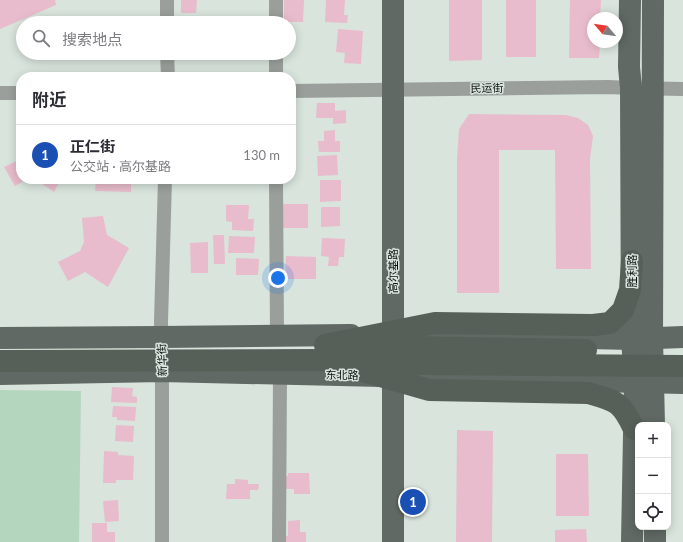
<!DOCTYPE html>
<html lang="zh">
<meta charset="utf-8">
<style>
body{margin:0;font-family:Lato,"Noto Sans SC",sans-serif;background:#f7f7f7;color:#2b2b33}
.controls{position:absolute;right:12px;bottom:12px;display:grid;overflow:hidden;border-radius:8px;box-shadow:0 2px 10px #0003}
.controls button{width:36px;height:36px;display:grid;place-items:center;padding:0;border:0;border-bottom:1px solid #e1e1e2;background:#fff;color:#2b2b33;font:20px sans-serif}
.compass{position:absolute;left:587px;top:12px;width:36px;height:36px;border-radius:50%;background:#fff;box-shadow:0 2px 10px #0003;rotate:299deg}
.you{position:absolute;left:278px;top:278px;width:14px;height:14px;margin:-10px;border:3px solid #fff;border-radius:50%;background:#1a73e8;box-shadow:0 0 0 6px #1a73e833}
.badge{display:grid;place-items:center;width:26px;height:26px;border-radius:50%;background:#a92167;color:#fff;font-size:13px;font-weight:700}
.pin{position:absolute;translate:-50% -50%;border:2px solid #fff;box-shadow:0 1px 4px #0006}
.list{margin:0;padding:0;list-style:none}
h2{display:flex;justify-content:space-between;align-items:center;height:52px;margin:0;padding:0 16px;font-size:17px}
h2 small{font-size:13px;font-weight:400;color:#7c7c81}
.list li{display:grid;grid-template-columns:26px 1fr auto;gap:12px;align-items:center;box-sizing:border-box;height:60px;padding:0 16px;border-top:1px solid #e1e1e2}
.list b{display:block;font-size:15px;white-space:nowrap}
.list p{margin:0;font-size:13px;white-space:nowrap;color:#7c7c81}
.list em{font-size:13px;font-style:normal;color:#7c7c81}
.icon{flex:none;width:22px;height:22px;fill:none;stroke:currentColor;stroke-width:2;stroke-linecap:round;stroke-linejoin:round}
.map{position:relative;flex:none;width:683px;height:542px;overflow:hidden}
.search{position:absolute;background:#fff;box-shadow:0 2px 10px #0003;left:16px;top:16px;width:280px;height:44px;display:flex;align-items:center;gap:10px;box-sizing:border-box;padding:0 14px;border-radius:22px;color:#7c7c81;font-size:15px}
.panel{position:absolute;background:#fff;box-shadow:0 2px 10px #0003;left:16px;top:72px;width:280px;height:112px;border-radius:16px}
.map>svg:first-child{display:block}
.green{fill:#b4d6bf}
.building{fill:#e8bccc}
.lines{fill:none;stroke-linecap:round;stroke-linejoin:round}
.minor{stroke:#9a9f9c;stroke-width:14}
.primary{stroke:#606963;stroke-width:22}
.trunk{stroke:#566059;stroke-width:22}
.trunk-bridge{stroke:#566059;stroke-width:22}
.labels{text-anchor:middle;stroke-width:3;stroke-linejoin:round;paint-order:stroke}
.street-label{font-size:11px;fill:#0c0f0d;stroke:#d8e4dc}
</style>
<div class="map">
<svg width="683" height="542" viewBox="0 0 683 542">
<rect width="100%" height="100%" fill="#d8e4dc"/>
<polygon class="green" points="0,390 81,391 79,542 0,542"/>
<g class="building">
<polygon points="0,0 55,0 56,5 0,29"/>
<polygon points="181,0 197,0 196,13 181,13"/>
<polygon points="284,0 304,0 303,22 284,22"/>
<polygon points="326,0 345,0 344,15 348,15 347,23 325,22"/>
<polygon points="449,0 482,0 482,60 449,61"/>
<rect x="506" y="0" width="30" height="57"/>
<polygon points="570,0 601,0 600,18 593,18 593,42 600,42 599,58 569,58"/>
<polygon points="254,20 254,23 231,23 231,21"/>
<polygon points="338,29 363,31 361,64 344,63 345,53 336,52"/>
<polygon points="317,103 335,103 335,111 346,110 346,123 333,124 333,118 316,118"/>
<polygon points="469,114 566,115 578,118 588,125 593,136 590,159 591,269 556,269 555,150 499,150 499,293 457,293 457,160 459,129"/>
<polygon points="335,130 335,141 340,141 340,152 319,152 318,141 324,141 324,131"/>
<polygon points="337,155 338,175 318,176 317,156"/>
<polygon points="21,159 21,179 27,179 15,186 4,167"/>
<polygon points="35,179 61,179 54,192"/>
<polygon points="96,179 131,179 131,192 95,191"/>
<polygon points="320,180 341,180 341,201 320,202"/>
<rect x="282" y="204" width="26" height="24"/>
<polygon points="226,205 249,205 248,219 254,219 253,231 232,230 232,222 226,221"/>
<polygon points="321,207 340,207 340,226 321,227"/>
<polygon points="103,216 107,235 129,248 108,287 85,272 68,281 58,262 80,251 84,242 82,218"/>
<polygon points="213,235 224,235 225,264 214,264"/>
<polygon points="229,236 255,237 254,253 228,253"/>
<polygon points="322,238 345,239 344,257 339,257 338,266 328,266 329,257 321,256"/>
<polygon points="208,242 208,273 191,273 190,243"/>
<polygon points="286,256 316,257 316,279 285,279"/>
<polygon points="236,258 259,259 258,275 236,275"/>
<polygon points="112,387 133,388 132,396 137,397 137,403 111,402"/>
<polygon points="113,406 136,407 135,421 117,420 117,417 112,417"/>
<polygon points="116,425 134,426 133,442 115,441"/>
<polygon points="457,430 493,431 492,542 456,542"/>
<polygon points="104,451 118,452 118,455 134,456 133,480 116,480 116,483 103,483"/>
<polygon points="556,454 588,454 589,516 556,516"/>
<polygon points="288,473 309,473 310,494 294,494 294,489 283,489 283,476 288,476"/>
<polygon points="235,479 248,480 248,484 259,484 258,490 250,490 250,499 226,499 227,484 235,484"/>
<polygon points="118,500 119,521 105,522 103,501"/>
<polygon points="300,520 300,532 306,532 306,542 285,542 285,536 288,536 288,521"/>
<polygon points="92,523 107,523 107,532 115,532 115,542 92,542"/>
<polygon points="586,529 587,542 555,542 555,530"/>
</g>
<g class="lines">
<g class="minor">
<polyline points="167,0 167,23"/>
<polyline points="276,0 276,23"/>
<polyline points="167,53 168,77"/>
<polyline points="276,53 276,77"/>
<polyline points="291,91 608,87 631,88 683,89"/>
<polyline points="0,93 21,93"/>
<polyline points="276,179 277,336"/>
<polyline points="162,542 162,389 161,322 165,179"/>
<polyline points="279,542 280,374"/>
</g>
<g class="primary">
<polyline points="393,0 393,542"/>
<polyline points="630,0 629,67 631,88 632,339 635,381 632,542"/>
<polyline points="653,0 652,338 654,425"/>
<polyline points="403,334 632,339 683,337"/>
<polyline points="0,338 161,337 351,335"/>
<polyline points="0,374 162,371 683,383"/>
<polyline points="655,542 655,527"/>
</g>
<g class="trunk">
<polyline points="593,325 610,323 623,310 630,290 632,261"/>
<path d="M588 393C616 401 621 401 634 429"/>
</g>
<g class="trunk-bridge">
<polyline points="325,345 435,323 593,325"/>
<polyline points="346,346 586,350"/>
<polyline points="0,361 325,360 426,364 683,366"/>
<polyline points="359,370 429,390 588,393"/>
</g>
</g>
<g class="labels">
<g class="street-label">
<text transform="translate(487 88) rotate(-1)" y="4">民运街</text>
<text transform="translate(393 271) rotate(-90)" y="4">高尔基路</text>
<text transform="translate(632 271) rotate(-90)" y="4">胜利路</text>
<text transform="translate(162 360) rotate(-92)" y="4">新华街</text>
<text transform="translate(342 375) rotate(1)" y="4">东北路</text>
</g>
</g>
</svg>
<div class="controls">
<button>+</button>
<button>−</button>
<button><svg class="icon" aria-label="locate" viewBox="0 0 24 24"><circle cx="12" cy="12" r="6"/><path d="M12 2v4M12 18v4M2 12h4M18 12h4"/></svg></button>
</div>
<svg class="compass" viewBox="-18 -18 36 36"><path d="M0-13l5 13h-10z" fill="#e53935"/><path d="M0 13l5-13h-10z" fill="#7c7c81"/></svg>
<div class="you"></div>
<div class="pin badge" style="left:413px;top:502px;background:#1a4fb4">1</div>
<div class="search"><svg class="icon" aria-label="search" viewBox="0 0 24 24"><circle cx="10" cy="10" r="6"/><path d="M15 15l6 6"/></svg>搜索地点</div>
<section class="panel">
<h2>附近<small></small></h2>
<ul class="list">
<li><span class="badge" style="background:#1a4fb4">1</span><div><b>正仁街</b><p>公交站 · 高尔基路</p></div><em>130 m</em></li>
</ul>
</section>
</div>
